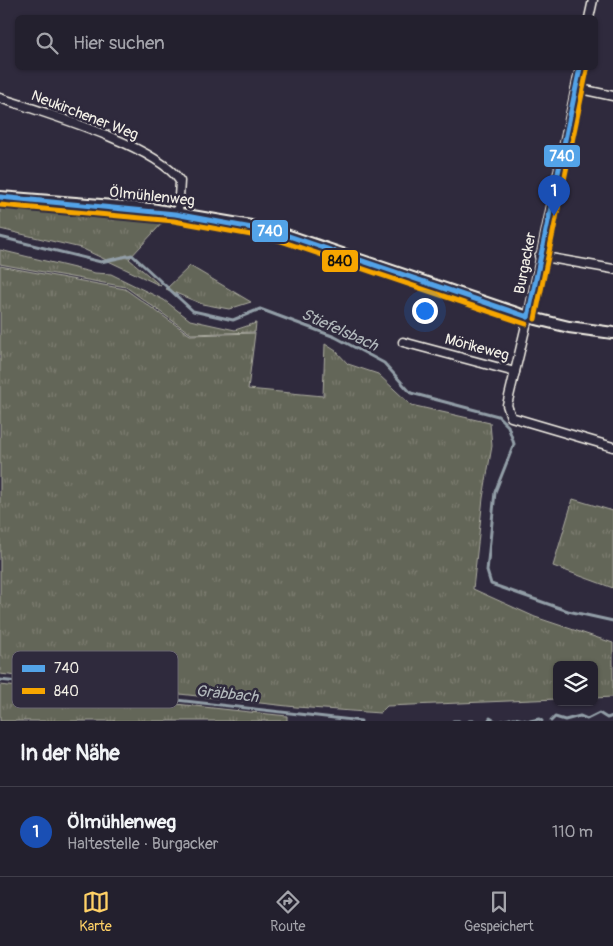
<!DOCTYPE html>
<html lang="de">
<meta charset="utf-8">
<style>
body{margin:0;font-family:Pangolin,sans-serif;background:#2f2d3a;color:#f1f3f6}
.controls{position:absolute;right:15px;bottom:15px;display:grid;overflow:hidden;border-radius:8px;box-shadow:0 1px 4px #0004}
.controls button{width:45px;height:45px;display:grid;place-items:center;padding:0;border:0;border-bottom:1px solid #403e4a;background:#23202e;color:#f1f3f6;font:25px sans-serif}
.you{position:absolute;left:424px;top:310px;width:18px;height:18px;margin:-12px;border:4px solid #fff;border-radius:50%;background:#1a73e8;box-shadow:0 0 0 8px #1a73e833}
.badge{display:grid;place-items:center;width:32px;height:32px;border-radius:50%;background:#ffd166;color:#fff;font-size:16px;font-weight:700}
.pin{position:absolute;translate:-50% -41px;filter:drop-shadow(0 1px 2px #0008)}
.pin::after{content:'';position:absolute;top:26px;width:18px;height:15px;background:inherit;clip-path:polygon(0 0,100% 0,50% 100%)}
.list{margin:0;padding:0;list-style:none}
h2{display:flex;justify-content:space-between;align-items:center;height:65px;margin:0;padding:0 20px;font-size:21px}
h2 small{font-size:16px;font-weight:400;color:#a3a3aa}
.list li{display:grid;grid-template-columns:32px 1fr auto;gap:15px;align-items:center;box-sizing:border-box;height:90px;padding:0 20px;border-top:1px solid #403e4a}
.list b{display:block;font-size:19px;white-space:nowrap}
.list p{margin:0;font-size:16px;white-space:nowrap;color:#a3a3aa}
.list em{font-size:16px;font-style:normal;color:#a3a3aa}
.icon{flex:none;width:28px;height:28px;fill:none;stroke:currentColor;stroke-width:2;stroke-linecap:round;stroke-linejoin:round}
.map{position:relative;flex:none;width:613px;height:721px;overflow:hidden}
.search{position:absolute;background:#23202e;box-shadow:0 1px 4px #0004;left:15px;right:15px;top:15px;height:55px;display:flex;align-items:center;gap:12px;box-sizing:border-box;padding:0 18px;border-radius:8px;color:#a3a3aa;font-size:19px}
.sheet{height:155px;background:#23202e}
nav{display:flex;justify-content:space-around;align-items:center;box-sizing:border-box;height:70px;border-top:1px solid #403e4a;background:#23202e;font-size:14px;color:#a3a3aa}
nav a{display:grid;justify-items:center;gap:2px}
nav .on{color:#ffd166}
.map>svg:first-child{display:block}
.grass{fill:url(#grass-tufts);stroke:#acaca0}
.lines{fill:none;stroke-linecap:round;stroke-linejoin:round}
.stream{stroke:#929ea7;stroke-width:3}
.minor-casing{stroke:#f4f1e8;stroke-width:11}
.secondary-casing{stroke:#f4f1e8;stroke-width:14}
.minor{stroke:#2f2a3d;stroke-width:8}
.secondary{stroke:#2f2a3d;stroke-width:10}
.bus-1-casing{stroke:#2f2a3d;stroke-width:9}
.bus-2-casing{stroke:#2f2a3d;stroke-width:9}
.bus-1{stroke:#53a3e8;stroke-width:5}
.bus-2{stroke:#f7a600;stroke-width:5}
.labels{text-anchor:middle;stroke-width:5;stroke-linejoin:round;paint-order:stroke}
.street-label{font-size:15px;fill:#f4f1e8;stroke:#2f2a3d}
.water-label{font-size:16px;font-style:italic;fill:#b2b9bc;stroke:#2f2a3d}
.key{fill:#2f2a3d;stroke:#6a6670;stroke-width:1}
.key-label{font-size:14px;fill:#f4f1e8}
.line-badge{stroke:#2f2a3d;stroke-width:2}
.badge-label{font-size:14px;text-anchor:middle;font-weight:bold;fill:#fff}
.pale-badge-label{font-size:14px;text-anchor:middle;font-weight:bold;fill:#111}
</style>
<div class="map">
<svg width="613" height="721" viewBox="0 0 613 721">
<defs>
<pattern id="grass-tufts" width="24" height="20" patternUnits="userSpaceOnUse" patternTransform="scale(1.25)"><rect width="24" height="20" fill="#646658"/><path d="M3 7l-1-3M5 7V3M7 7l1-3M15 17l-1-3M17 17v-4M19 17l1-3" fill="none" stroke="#7b7c70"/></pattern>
</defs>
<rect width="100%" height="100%" fill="#2f2a3d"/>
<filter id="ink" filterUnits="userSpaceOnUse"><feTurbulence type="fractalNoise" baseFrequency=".02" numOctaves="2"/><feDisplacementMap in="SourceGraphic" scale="10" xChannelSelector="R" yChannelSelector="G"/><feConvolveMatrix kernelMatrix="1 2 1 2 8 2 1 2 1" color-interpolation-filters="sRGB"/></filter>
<g filter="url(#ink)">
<g class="grass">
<polygon points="0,206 165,220 129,259 161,286 81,248 0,229"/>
<polygon points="0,250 95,273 111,274 164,300 190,320 235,330 256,323 255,332 191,334 126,287 0,264"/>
<polygon points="0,266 125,289 190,335 255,333 248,389 323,396 325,344 336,351 348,364 378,374 411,405 490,423 492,446 483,498 473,589 535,617 613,643 613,697 594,698 594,665 557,665 557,699 387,706 380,713 296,707 0,674"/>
<polygon points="190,266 251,302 229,309 202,304 166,289"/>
<polygon points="573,499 613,511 613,588 553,566"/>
<polygon points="0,685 287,716 287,721 0,721"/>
</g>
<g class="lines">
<g class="stream">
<polyline points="0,237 101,262 132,255 193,311 233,320 260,309 335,337 384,363 411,393 498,416 508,426 514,444 495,492 487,571 491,584 568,611 613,621"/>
<polyline points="0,680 361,721"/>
<polyline points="453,721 459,721"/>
<polyline points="469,721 475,721"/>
<polyline points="488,721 490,718 495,721"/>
<polyline points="502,721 514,718 528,721"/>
<polyline points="530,721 539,719 542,721"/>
<polyline points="551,721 555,717 565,720 580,716 587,719 599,713 607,718 613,716"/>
</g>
<g class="minor-casing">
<g id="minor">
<polyline points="589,18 593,0"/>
<polyline points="580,68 528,317 507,405 511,417 613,447"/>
<polyline points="576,88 613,96"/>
<path d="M0 98C42 112 156 145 180 181L178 213"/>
<polyline points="539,256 613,269"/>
<polyline points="403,342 515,372"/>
</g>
</g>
<g class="secondary-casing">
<polyline id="secondary" points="0,197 151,209 251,226 280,233 528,317 569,327 613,333"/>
</g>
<use href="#minor" class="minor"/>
<use href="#secondary" class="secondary"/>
<g class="bus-1-casing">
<g id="bus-1">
<polyline points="0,197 175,214 280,233 528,317"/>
<polyline points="528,317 580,68"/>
</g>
</g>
<g class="bus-2-casing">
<g id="bus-2">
<polyline points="0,205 174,221 278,240 526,324"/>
<polyline points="535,319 587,70"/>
</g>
</g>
<use href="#bus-1" class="bus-1"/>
<use href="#bus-2" class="bus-2"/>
</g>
</g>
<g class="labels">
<g class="street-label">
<text transform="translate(85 115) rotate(21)" y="5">Neukirchener Weg</text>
<text transform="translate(152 196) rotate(6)" y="5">Ölmühlenweg</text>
<text transform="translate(525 263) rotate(-79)" y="5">Burgacker</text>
<text transform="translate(477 347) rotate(15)" y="5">Mörikeweg</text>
</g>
<g class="water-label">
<text transform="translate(340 329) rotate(24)" y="6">Stiefelsbach</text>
<text transform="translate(227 693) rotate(6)" y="6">Gräbbach</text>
</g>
</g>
<rect x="12" y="651" width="166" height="57" rx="8" class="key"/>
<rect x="22" y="665" width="23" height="7" fill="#53a3e8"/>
<rect x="22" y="688" width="23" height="6" fill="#f7a600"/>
<g class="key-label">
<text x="54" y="673">740</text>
<text x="54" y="696">840</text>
</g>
<g class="line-badge">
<rect x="543" y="144" width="38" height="24" rx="5" fill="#53a3e8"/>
<rect x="251" y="219" width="38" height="24" rx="5" fill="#53a3e8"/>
<rect x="321" y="249" width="38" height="24" rx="5" fill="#f7a600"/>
</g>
<g class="badge-label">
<text x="562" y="161">740</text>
<text x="270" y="236">740</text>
</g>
<g class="pale-badge-label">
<text x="340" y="266">840</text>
</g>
</svg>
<div class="controls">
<button><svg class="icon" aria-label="layers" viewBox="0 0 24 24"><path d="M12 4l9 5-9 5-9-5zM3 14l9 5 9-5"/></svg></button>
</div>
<div class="you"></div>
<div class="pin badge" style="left:554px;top:216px;background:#1a4fb4">1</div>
<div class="search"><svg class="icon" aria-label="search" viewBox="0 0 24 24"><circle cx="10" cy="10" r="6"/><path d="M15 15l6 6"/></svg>Hier suchen</div>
</div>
<section class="sheet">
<h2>In der Nähe<small></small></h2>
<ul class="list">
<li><span class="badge" style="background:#1a4fb4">1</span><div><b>Ölmühlenweg</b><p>Haltestelle · Burgacker</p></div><em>110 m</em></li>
</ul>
</section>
<nav>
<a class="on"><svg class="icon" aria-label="map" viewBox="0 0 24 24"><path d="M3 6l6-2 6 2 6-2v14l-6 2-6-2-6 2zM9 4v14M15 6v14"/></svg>Karte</a>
<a><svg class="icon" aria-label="directions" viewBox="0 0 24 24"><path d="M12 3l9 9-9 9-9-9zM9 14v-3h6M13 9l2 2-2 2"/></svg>Route</a>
<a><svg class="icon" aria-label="saved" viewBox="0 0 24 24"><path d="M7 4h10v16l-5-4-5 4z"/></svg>Gespeichert</a>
</nav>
